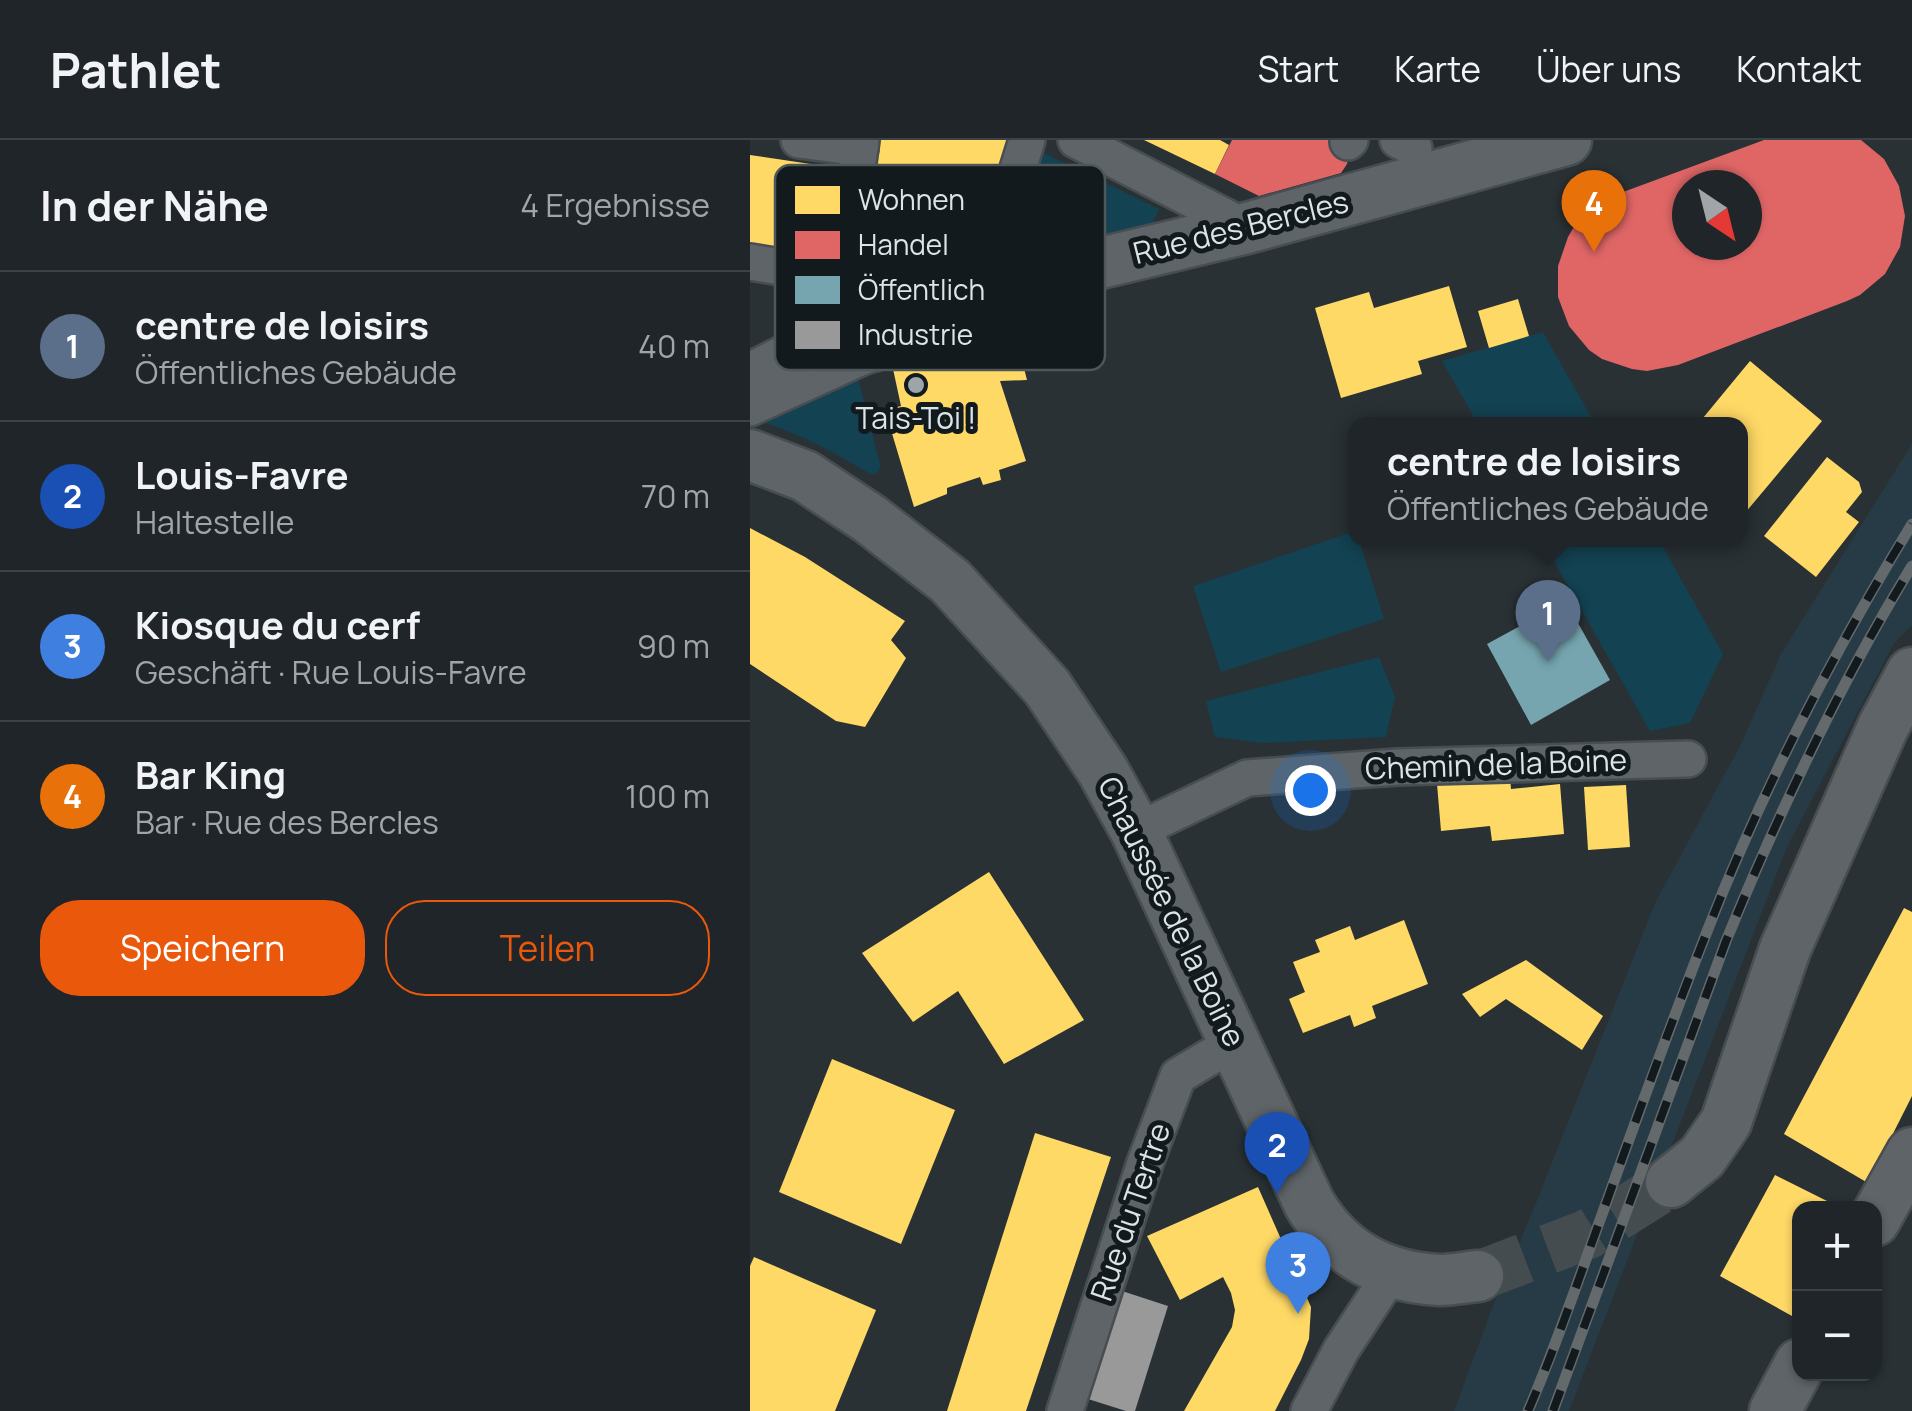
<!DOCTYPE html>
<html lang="de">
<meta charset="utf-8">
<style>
body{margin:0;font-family:Manrope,sans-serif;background:#2c3134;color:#f1f3f6}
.controls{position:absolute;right:30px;bottom:30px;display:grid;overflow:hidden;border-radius:20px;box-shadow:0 2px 8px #0004}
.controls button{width:90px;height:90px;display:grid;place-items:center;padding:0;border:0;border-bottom:2px solid #3c4245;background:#1f2528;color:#f1f3f6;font:50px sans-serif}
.compass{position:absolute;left:922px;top:30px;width:90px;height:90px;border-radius:50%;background:#1f2528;box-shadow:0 2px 8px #0004;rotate:145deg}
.you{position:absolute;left:560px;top:650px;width:35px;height:35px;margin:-25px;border:8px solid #fff;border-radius:50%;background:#1a73e8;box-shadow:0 0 0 15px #1a73e833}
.badge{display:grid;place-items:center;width:65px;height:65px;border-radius:50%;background:#ea580c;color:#fff;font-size:32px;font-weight:700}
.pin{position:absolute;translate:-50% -82px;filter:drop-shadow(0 2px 5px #0008)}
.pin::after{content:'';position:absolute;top:52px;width:35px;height:30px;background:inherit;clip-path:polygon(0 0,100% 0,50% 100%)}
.popup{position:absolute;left:598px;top:277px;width:400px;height:130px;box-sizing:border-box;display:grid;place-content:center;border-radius:20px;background:#1f2528;filter:drop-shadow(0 2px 8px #0005);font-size:32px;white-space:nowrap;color:#a1a5a8}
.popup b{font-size:38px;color:#f1f3f6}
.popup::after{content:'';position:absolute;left:50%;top:100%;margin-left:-20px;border:20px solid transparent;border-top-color:#1f2528}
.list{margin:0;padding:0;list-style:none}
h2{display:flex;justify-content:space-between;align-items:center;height:130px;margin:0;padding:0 40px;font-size:42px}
h2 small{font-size:32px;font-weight:400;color:#a1a5a8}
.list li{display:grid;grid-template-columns:65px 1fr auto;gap:30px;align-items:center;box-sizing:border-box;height:150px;padding:0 40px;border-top:2px solid #3c4245}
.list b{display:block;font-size:38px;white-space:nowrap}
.list p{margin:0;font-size:32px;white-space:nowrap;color:#a1a5a8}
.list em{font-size:32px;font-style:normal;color:#a1a5a8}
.actions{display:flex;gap:20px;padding:30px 40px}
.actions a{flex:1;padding:22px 0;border:2px solid #ea580c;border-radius:40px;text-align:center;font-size:35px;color:#ea580c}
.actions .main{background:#ea580c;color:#fff}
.map{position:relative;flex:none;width:1162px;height:1271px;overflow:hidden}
header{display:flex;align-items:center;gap:60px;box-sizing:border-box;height:140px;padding:0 50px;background:#1f2528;border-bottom:2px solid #3c4245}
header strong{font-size:48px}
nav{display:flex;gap:55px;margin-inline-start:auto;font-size:35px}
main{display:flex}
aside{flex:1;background:#1f2528}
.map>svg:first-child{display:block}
.built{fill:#263b45}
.green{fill:#134252}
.homes{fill:#ffd966}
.shops{fill:#e06666;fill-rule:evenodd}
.public{fill:#76a5af}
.industry{fill:#999}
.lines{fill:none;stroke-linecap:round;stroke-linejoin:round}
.secondary-tunnel{stroke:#444c50;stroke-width:50;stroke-dasharray:50 25;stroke-linecap:butt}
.street-casing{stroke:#474d51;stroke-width:40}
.secondary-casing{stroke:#474d51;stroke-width:55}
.street{stroke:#5e6467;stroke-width:35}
.secondary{stroke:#5e6467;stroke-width:50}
.rail-casing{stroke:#64696c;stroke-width:11}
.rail{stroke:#131a1d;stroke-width:8;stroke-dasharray:22;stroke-linecap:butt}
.poi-dot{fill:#9da5aa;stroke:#131a1d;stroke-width:4}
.labels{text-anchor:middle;stroke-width:10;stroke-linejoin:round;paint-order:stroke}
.street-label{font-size:30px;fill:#dbe4e9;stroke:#131a1d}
.poi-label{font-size:30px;fill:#dbe4e9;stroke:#131a1d}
.key{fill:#131a1d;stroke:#4f575a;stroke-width:2.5}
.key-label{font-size:28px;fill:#dbe4e9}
</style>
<header>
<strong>Pathlet</strong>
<nav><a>Start</a><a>Karte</a><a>Über uns</a><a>Kontakt</a></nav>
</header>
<main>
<aside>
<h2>In der Nähe<small>4 Ergebnisse</small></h2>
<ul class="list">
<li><span class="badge" style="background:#5c6f8a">1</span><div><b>centre de loisirs</b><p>Öffentliches Gebäude</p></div><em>40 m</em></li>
<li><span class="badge" style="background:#1a4fb4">2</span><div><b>Louis-Favre</b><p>Haltestelle</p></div><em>70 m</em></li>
<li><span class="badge" style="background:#3f7fe0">3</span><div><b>Kiosque du cerf</b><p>Geschäft · Rue Louis-Favre</p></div><em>90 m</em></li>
<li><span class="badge" style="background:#e8710a">4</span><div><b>Bar King</b><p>Bar · Rue des Bercles</p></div><em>100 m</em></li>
</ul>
<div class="actions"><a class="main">Speichern</a><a>Teilen</a></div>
</aside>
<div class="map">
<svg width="1162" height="1271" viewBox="0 0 1162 1271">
<rect width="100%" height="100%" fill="#293135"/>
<polygon class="built" points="1162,304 1162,485 1144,503 1037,707 819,1271 704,1271 741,1171 786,1063 905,763 991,604 1031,514"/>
<g class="green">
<polygon points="292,12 409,69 402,86 278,120 263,108"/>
<polygon points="793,192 845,284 728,284 692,221"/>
<path d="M102 238 109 242 130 324C131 329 127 334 122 335 85 313 50 293 9 281Z"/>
<polygon points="605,391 606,400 609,400 634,479 471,532 443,446"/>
<polygon points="792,400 909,400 973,514 940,583 900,591"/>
<polygon points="629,517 645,557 636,597 514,603 465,597 456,561"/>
</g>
<g class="homes">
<polygon points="126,0 258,0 239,63 120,53"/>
<polygon points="394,0 470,0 479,5 465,34"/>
<polygon points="0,15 94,29 80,118 0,106"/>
<polygon points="699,146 717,207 668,221 672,234 591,258 565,168 619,152 624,168"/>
<polygon points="768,159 779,196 739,208 728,171"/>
<polygon points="262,181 277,240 250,241 276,321 249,330 251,340 233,345 230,337 197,348 197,354 164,367 135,270 151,266 140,215"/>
<polygon points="1000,221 1072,281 990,379 990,284 948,284"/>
<polygon points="1077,317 1109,342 1112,352 1096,372 1109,382 1066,437 1014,396"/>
<polygon points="0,388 55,417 155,481 141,500 156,518 115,587 86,581 0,524"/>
<polygon points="760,637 761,649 810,644 814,694 742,701 740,686 691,691 687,644"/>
<polygon points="876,645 880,707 838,710 834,647"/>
<polygon points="239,732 334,880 254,924 208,851 163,882 112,813"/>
<polygon points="1154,768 1162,772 1162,956 1118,1043 1034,994"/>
<polygon points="654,780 678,844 622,866 626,878 604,887 600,875 553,893 539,859 555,852 543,822 570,812 565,800 600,786 605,800"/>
<polygon points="776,820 853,876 832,910 756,859 730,877 712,854"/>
<polygon points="82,919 205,970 151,1104 29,1052"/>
<polygon points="285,993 361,1017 276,1271 197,1271"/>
<polygon points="1025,1035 1091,1068 1050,1068 1050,1161 1042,1176 970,1136"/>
<polygon points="508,1047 561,1167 559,1199 551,1220 525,1271 434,1271 482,1187 485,1170 481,1153 473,1137 430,1160 397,1096"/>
<polygon points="4,1117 126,1170 85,1271 0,1271 0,1126"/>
</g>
<g class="shops">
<polygon points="482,0 584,0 598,18 597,24 591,33 509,56 465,34"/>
<path d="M1014 0H1111L1134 19 1149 46 1155 76 1150 107 1135 134 1110 155 1097 161 928 225 897 231 882 229 852 219 839 210 819 186 808 157V126L818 97 826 83 850 62 865 55ZM937 45H997V105H937Z"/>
<polygon points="120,53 239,63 218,133 214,135 119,121"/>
</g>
<polygon class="public" points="806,444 860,540 781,585 737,504 781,480 771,463"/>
<polygon class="industry" points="372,1151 418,1166 385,1271 376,1271 338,1259"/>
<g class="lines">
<polyline class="secondary-tunnel" points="728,1136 838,1094 921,1042"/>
<g class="street-casing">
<g id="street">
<polyline points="49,0 110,8"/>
<polyline points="111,0 94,123 117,179"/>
<polyline points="326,0 497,88"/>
<polyline points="648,0 664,8"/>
<polyline points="598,2 600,0"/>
<polyline points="0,122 75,134"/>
<polyline points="242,131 241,116 277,0"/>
<polyline points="0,268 112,217 199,190"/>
<polyline points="386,691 497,638 647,627 938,619"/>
<polyline points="315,1271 395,1023 428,936 485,902"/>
<polyline points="559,1271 591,1210 642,1132"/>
</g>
</g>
<g class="secondary-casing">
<g id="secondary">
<polyline points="0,239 117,179 497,88 816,0"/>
<path d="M0 315 55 336 120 379 200 441 297 547 353 631 386 691 559 1063C588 1113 632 1137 689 1140 702 1140 716 1137 728 1136"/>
<polyline points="921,1042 952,1017 976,982 1035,809 1133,587 1162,533"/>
<polyline points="1124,1081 1162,1013"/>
<polyline points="1025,1271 1050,1224"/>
</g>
</g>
<use href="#street" class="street"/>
<use href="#secondary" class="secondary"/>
<g class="rail-casing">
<g id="rail">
<path d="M778 1271C805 1209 827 1144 850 1080 885 983 920 885 958 789 1013 648 1083 513 1162 384"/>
<path d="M803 1271 976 801C1029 672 1089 545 1162 426"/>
</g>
</g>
<use href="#rail" class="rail"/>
</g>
<circle class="poi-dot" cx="166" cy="245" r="10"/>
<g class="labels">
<g class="street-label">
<text transform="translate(491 88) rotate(-14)" y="10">Rue des Bercles</text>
<text transform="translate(746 625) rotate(-2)" y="10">Chemin de la Boine</text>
<text transform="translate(421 772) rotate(64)" y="10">Chaussée de la Boine</text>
<text transform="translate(381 1072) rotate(-71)" y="10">Rue du Tertre</text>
</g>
<g class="poi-label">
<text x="166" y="289">Tais-Toi !</text>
</g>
</g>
<rect x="25" y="25" width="330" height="205" rx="15" class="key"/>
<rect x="45" y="46" width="45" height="28" fill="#ffd966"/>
<rect x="45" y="91" width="45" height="28" fill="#e06666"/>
<rect x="45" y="136" width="45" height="28" fill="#76a5af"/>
<rect x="45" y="181" width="45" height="28" fill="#999"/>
<g class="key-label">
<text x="108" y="70">Wohnen</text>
<text x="108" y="115">Handel</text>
<text x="108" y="160">Öffentlich</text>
<text x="108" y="205">Industrie</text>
</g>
</svg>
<div class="controls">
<button>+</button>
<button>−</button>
</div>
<svg class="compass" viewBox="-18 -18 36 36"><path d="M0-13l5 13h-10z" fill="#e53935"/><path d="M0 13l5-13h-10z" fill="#a1a5a8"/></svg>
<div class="you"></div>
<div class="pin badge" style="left:798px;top:522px;background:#5c6f8a">1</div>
<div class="popup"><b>centre de loisirs</b>Öffentliches Gebäude</div>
<div class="pin badge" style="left:527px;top:1054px;background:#1a4fb4">2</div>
<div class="pin badge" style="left:548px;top:1174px;background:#3f7fe0">3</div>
<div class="pin badge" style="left:844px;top:112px;background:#e8710a">4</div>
</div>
</main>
